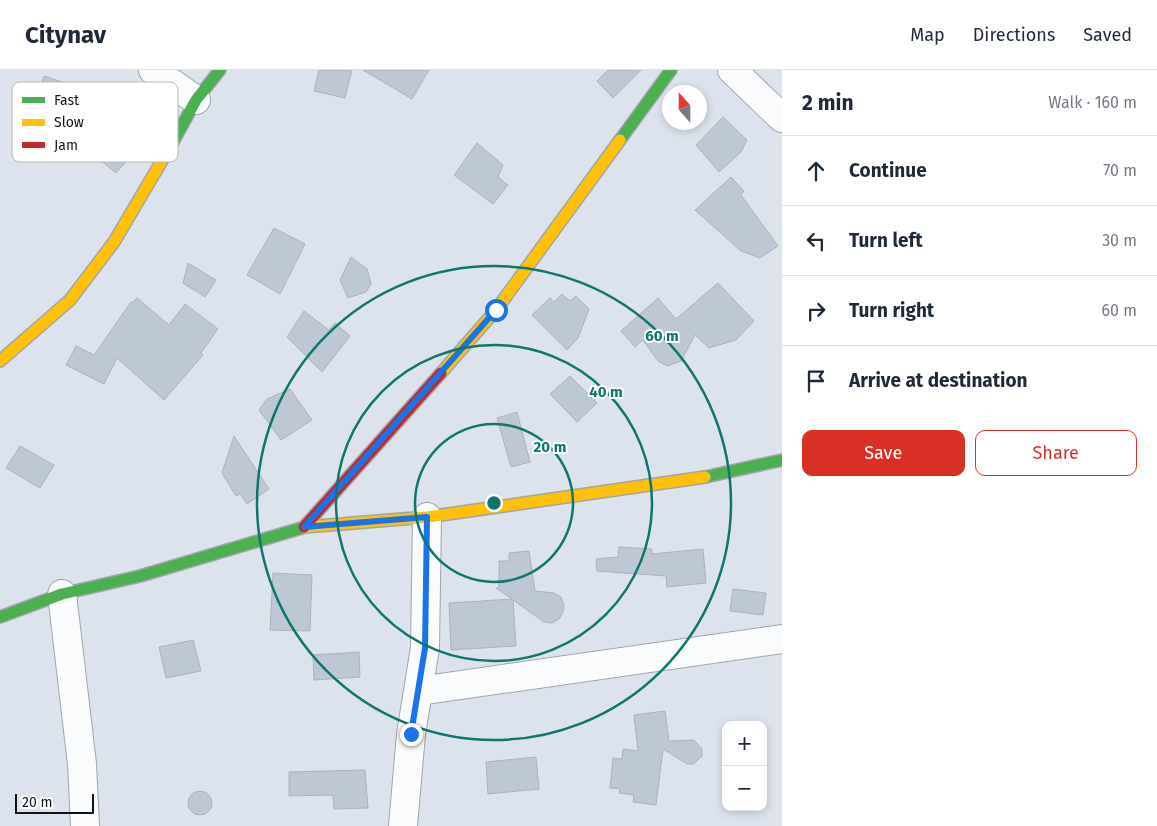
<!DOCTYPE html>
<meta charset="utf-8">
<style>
body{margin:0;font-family:"Fira Sans",sans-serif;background:#f2f2f3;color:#1f2937}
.controls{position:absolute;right:15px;bottom:15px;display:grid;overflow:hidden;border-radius:10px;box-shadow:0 2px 8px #0003}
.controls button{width:45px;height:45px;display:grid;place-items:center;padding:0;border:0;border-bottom:1px solid #e0e1e3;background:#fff;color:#1f2937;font:25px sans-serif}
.compass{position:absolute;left:662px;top:15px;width:45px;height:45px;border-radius:50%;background:#fff;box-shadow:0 2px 8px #0003;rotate:339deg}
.scale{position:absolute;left:15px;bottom:12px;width:79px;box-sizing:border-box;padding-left:5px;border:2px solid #10141a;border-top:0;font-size:14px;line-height:18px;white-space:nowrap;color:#10141a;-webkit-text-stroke:4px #fff;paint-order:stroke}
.stop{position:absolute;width:15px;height:15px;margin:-11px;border:4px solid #1a73e8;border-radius:50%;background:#fff}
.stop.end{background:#1a73e8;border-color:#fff;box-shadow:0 1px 5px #0008}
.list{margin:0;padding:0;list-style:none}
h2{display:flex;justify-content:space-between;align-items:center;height:65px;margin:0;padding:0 20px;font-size:21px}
h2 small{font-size:16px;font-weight:400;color:#747a83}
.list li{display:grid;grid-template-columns:32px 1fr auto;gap:15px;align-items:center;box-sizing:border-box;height:70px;padding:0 20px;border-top:1px solid #e0e1e3}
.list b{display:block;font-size:19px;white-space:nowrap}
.list em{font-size:16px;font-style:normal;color:#747a83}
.actions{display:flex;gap:10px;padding:15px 20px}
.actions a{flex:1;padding:11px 0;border:1px solid #d93025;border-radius:10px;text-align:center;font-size:18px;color:#d93025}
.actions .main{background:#d93025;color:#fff}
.icon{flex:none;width:28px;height:28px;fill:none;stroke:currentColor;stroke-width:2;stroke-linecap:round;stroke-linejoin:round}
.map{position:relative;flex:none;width:782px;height:756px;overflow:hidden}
header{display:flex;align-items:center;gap:30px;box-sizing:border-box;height:70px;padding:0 25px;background:#fff;border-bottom:1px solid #e0e1e3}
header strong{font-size:24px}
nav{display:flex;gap:28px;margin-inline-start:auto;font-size:18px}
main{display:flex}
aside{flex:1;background:#fff}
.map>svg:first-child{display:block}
.building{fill:#bec7d4;stroke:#aeb2ba}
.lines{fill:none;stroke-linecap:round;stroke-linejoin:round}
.street-casing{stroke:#a0a5ad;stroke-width:30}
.fast-casing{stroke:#a0a5ad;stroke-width:14}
.slow-casing{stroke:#a0a5ad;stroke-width:14}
.jam-casing{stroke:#a0a5ad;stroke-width:14}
.street{stroke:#fafbfc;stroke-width:28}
.fast{stroke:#4caf50;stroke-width:11}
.slow{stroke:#ffc107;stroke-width:11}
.jam{stroke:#c62828;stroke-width:11}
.route{stroke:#1a73e8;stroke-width:6}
.ring{fill:none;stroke:#0f766e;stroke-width:2.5}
.key{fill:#fff;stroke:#b7b8ba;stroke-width:1}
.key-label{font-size:14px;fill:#10141a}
.centre{fill:#0f766e;stroke:#fff;stroke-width:2.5}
.ring-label{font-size:15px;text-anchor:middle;font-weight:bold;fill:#0f766e;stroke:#fff;stroke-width:4;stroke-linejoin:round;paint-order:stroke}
</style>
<header>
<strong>Citynav</strong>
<nav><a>Map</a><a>Directions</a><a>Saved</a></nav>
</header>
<main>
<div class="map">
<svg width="782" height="756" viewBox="0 0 782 756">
<rect width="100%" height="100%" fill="#dde3ed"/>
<g class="building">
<polygon points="319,0 352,0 345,28 314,21"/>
<polygon points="363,0 429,0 412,29"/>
<polygon points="608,0 641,0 613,28 597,11"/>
<polygon points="44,6 74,16 84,30 76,55 31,44"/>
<polygon points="723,47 747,70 741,82 719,102 696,75"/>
<polygon points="91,56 129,88 116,103 78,72"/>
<polygon points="477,73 503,95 498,107 508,115 493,134 454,105"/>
<polygon points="731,107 744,121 741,125 778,176 760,188 741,181 695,140"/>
<polygon points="274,158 305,174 280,224 247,205"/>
<polygon points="351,187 367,199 371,214 366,222 348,228 340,210"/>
<polygon points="188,193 216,210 205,227 183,213"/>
<polygon points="718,213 754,251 736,270 709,278 695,265 681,291 667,296 658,291 643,270 635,277 621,261 658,228 676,249"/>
<polygon points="562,224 570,231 576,226 589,239 578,268 567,280 532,245 550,228 554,232"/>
<polygon points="137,228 169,255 185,234 218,259 201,283 203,285 164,330 117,288 104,314 66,295 76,276 94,285 131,232 132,233"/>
<polygon points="304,241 329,260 335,253 350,266 322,302 287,267"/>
<polygon points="570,306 597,333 577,352 550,324"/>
<polygon points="290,319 312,350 281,370 259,340 267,329"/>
<polygon points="517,342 530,392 511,397 497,348"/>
<polygon points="234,366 269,419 247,434 240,424 236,426 222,403"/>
<polygon points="20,376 54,395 40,418 6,398"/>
<polygon points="619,477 652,479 652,484 703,479 706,513 667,517 666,506 597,501 596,489 618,487"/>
<polygon points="529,481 535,521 554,523 561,527 564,535 563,542 559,549 552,553 544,552 513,530 516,576 451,580 449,533 512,529 496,518 499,518 499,491 509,491 509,483"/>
<polygon points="273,503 312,505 310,561 270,560"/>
<polygon points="733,519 766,523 763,545 730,541"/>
<polygon points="193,570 201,601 166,608 159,577"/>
<polygon points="359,582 360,607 314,610 313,585"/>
<polygon points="665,641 669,671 694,670 702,679 702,686 694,694 687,694 663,679 656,735 633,732 634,725 619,723 620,719 610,718 613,688 622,689 623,679 638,681 634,645"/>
<polygon points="536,687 539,719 488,724 486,692"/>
<polygon points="365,700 368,738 334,739 333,725 289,726 289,702"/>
<circle cx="200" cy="733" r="12"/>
</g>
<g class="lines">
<g class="street-casing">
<g id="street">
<polyline points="153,0 196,30"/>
<polyline points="732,0 782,48"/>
<polyline points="62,524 82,694 85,756"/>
<polyline points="419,621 782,569"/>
<polyline points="403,756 411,664 425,578 427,447"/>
</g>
</g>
<g class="fast-casing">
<g id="fast">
<polyline points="620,70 671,0"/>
<polyline points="173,72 196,30 220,0"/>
<polyline points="705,407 782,390"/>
<polyline points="0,547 62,524 140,506 305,457"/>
</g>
</g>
<g class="slow-casing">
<g id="slow">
<polyline points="0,291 70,230 114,172 173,72"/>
<polyline points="441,303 496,240 620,70"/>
<polyline points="305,457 427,447 705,407"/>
</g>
</g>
<g class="jam-casing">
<polyline id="jam" points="304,457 441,303"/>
</g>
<use href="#street" class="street"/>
<use href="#fast" class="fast"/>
<use href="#slow" class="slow"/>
<use href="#jam" class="jam"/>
</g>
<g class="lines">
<polyline class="route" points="411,664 425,578 427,447 304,457 496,240"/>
</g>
<g class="ring">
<circle cx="494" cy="433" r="79"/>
<circle cx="494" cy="433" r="158"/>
<circle cx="494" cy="433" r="237"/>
</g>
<rect x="12" y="12" width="166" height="80" rx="8" class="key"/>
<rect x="22" y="27" width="23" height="6" fill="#4caf50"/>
<rect x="22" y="49" width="23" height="7" fill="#ffc107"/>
<rect x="22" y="72" width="23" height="6" fill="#c62828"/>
<g class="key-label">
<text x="54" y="35">Fast</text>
<text x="54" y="57">Slow</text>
<text x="54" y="80">Jam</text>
</g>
<circle cx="494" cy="433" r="8" class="centre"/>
<g class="ring-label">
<text x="662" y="271">60 m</text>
<text x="606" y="327">40 m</text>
<text x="550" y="382">20 m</text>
</g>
</svg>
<div class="controls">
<button>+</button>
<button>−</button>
</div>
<svg class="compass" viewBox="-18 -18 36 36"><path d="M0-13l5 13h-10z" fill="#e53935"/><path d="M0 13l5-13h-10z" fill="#747a83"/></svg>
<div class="scale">20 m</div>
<div class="stop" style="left:496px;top:240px"></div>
<div class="stop end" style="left:411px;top:664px"></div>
</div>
<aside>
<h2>2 min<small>Walk · 160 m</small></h2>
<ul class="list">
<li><svg class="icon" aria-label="ahead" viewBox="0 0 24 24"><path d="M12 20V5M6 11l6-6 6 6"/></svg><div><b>Continue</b></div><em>70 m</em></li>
<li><svg class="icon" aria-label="left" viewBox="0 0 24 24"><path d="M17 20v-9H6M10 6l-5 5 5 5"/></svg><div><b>Turn left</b></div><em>30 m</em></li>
<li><svg class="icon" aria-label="right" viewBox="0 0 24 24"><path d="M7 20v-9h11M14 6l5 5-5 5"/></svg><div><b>Turn right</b></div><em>60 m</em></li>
<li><svg class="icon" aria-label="arrive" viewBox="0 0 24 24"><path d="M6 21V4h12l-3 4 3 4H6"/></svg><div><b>Arrive at destination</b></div></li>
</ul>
<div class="actions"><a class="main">Save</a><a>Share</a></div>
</aside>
</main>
